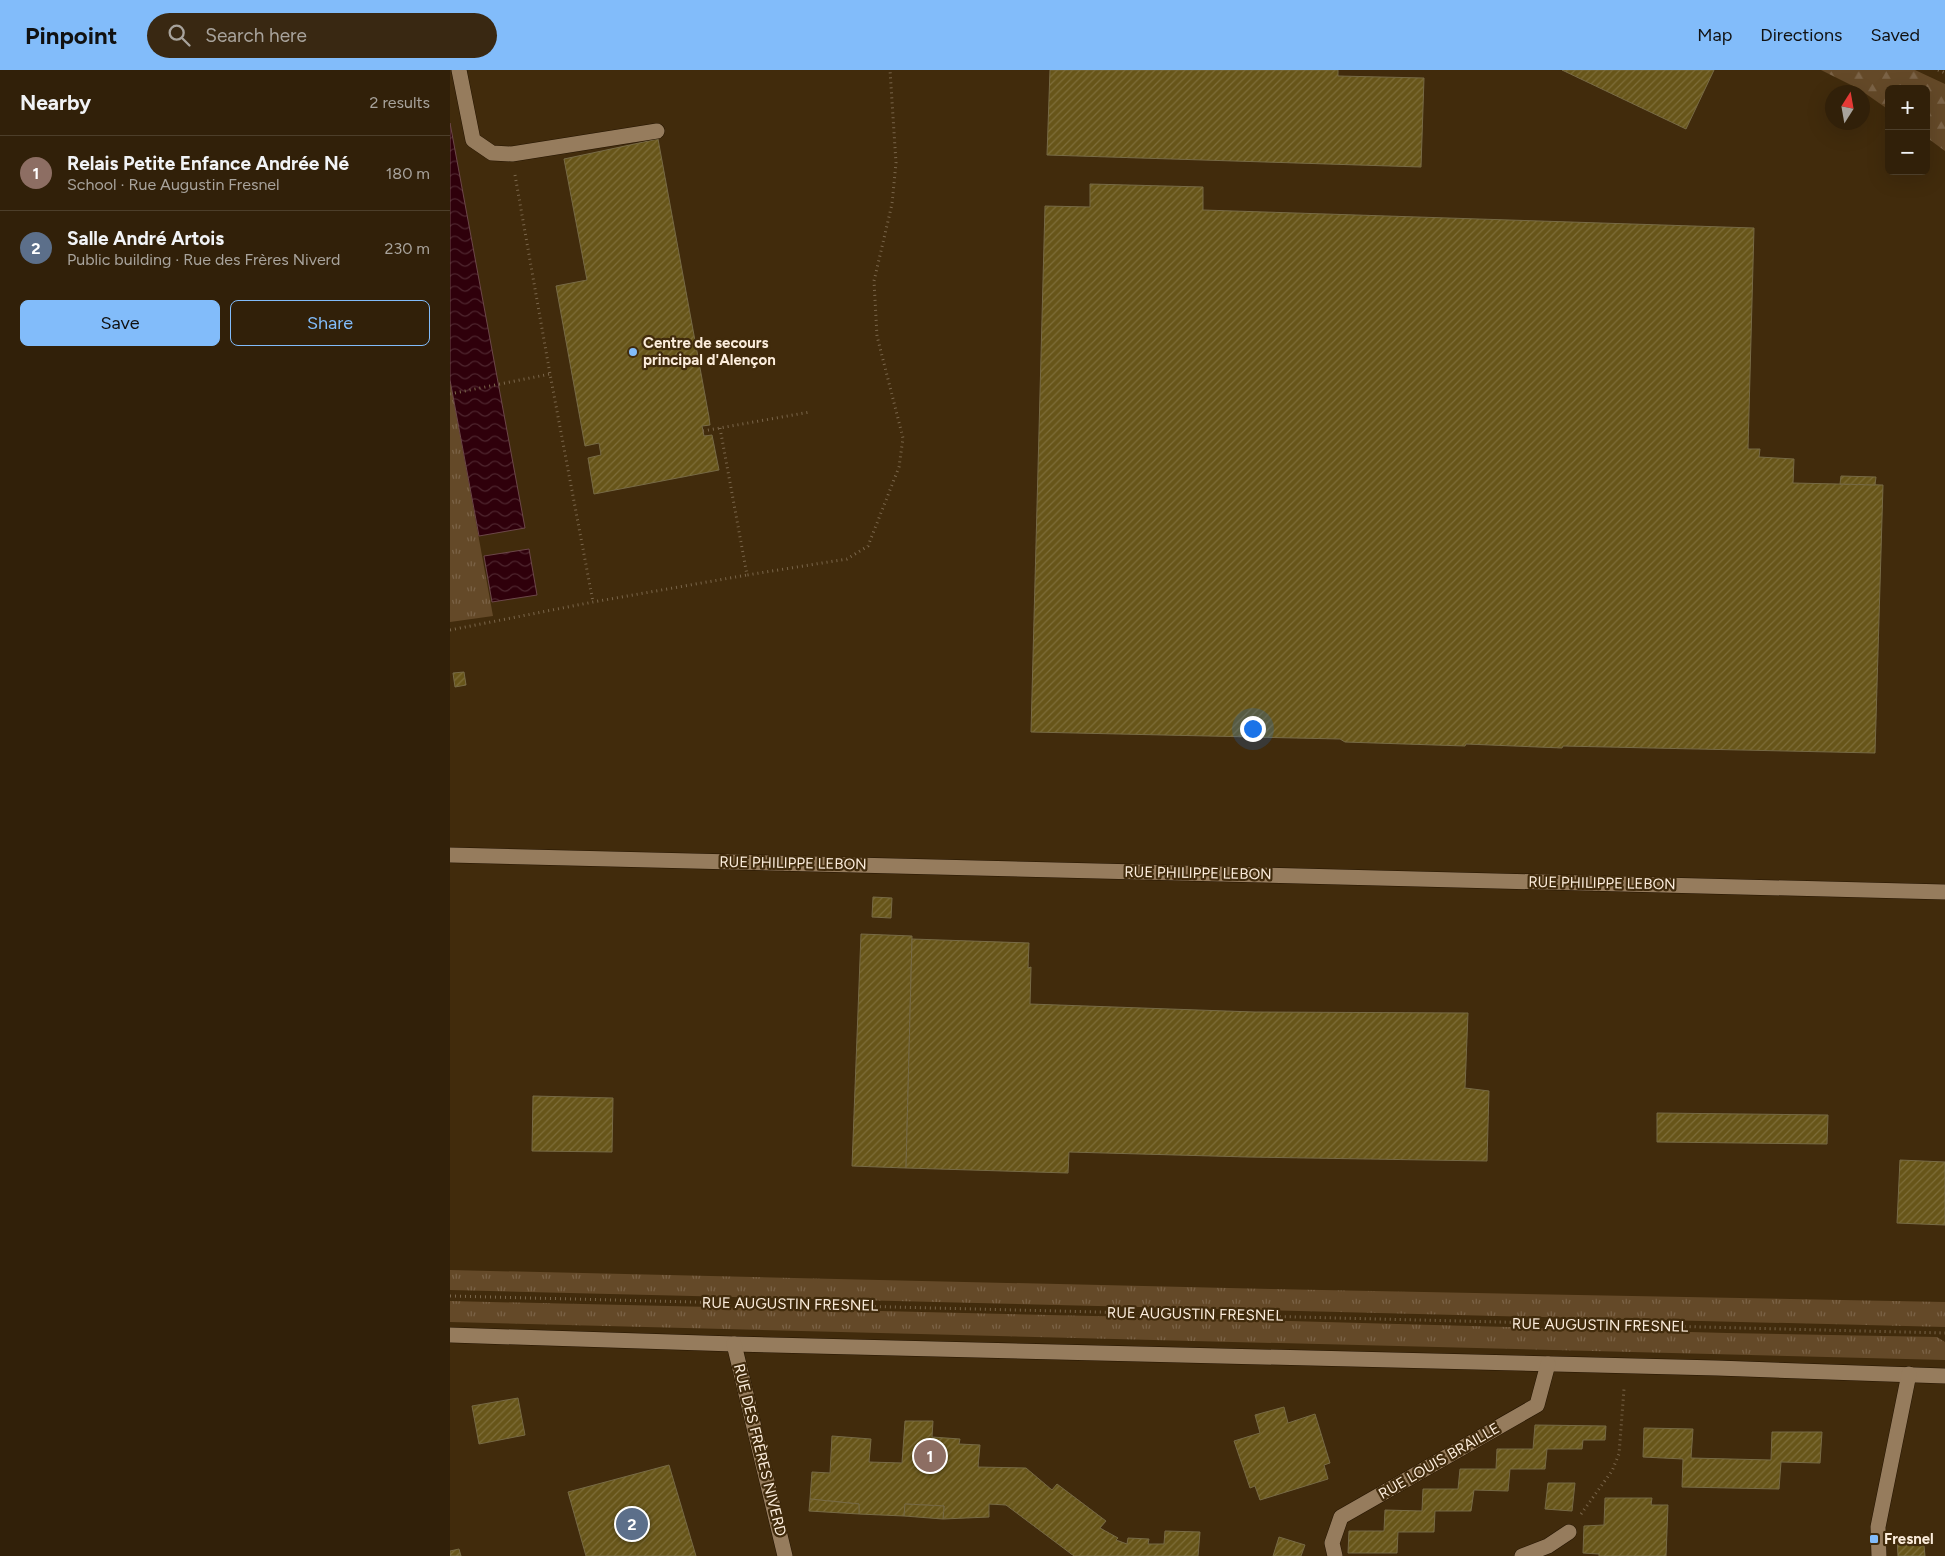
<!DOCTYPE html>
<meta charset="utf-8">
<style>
body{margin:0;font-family:Figtree,sans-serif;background:#392812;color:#f1f3f6}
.controls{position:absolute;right:15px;top:15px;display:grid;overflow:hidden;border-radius:8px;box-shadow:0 5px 20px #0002}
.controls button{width:45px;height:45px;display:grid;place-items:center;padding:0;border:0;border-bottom:1px solid #4c3e2a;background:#312009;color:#f1f3f6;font:25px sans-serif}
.compass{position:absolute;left:1375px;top:15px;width:45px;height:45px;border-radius:50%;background:#312009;box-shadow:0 5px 20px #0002;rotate:11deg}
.you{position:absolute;left:802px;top:658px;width:18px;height:18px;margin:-12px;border:4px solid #fff;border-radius:50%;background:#1a73e8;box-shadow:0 0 0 8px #1a73e833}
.badge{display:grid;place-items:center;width:32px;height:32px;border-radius:50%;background:#82bcfa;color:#fff;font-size:16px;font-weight:700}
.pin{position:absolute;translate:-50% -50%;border:2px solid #fff;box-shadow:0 1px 5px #0006}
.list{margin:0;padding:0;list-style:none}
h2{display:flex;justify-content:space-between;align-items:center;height:65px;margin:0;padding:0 20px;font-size:21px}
h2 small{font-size:16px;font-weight:400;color:#a8a39c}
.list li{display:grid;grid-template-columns:32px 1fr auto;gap:15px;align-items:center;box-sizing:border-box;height:75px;padding:0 20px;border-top:1px solid #4c3e2a}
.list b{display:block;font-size:19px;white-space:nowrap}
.list p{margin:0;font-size:16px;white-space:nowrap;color:#a8a39c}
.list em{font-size:16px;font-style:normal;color:#a8a39c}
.actions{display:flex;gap:10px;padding:15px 20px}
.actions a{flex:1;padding:11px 0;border:1px solid #82bcfa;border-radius:8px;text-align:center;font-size:18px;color:#82bcfa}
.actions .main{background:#82bcfa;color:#111}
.icon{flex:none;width:28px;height:28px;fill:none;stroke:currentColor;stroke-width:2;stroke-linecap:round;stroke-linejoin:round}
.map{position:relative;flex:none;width:1495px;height:1486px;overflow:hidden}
header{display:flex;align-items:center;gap:30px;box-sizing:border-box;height:70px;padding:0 25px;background:#82bcfa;color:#111}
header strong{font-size:24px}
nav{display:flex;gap:28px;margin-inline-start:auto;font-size:18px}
.search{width:350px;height:45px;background:#392812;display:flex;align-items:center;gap:12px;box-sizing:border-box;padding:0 18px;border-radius:28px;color:#a8a39c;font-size:19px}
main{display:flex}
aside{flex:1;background:#312009}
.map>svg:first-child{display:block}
.grass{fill:url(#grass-tufts)}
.forest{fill:url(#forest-firs)}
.water{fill:url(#water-waves);stroke:#6c4749}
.building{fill:url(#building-hatch);stroke:#776a45}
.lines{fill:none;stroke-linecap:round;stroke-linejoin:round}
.lane-casing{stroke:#241400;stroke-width:16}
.street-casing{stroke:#241400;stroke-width:16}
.path{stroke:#7a664b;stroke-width:3;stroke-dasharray:1 4;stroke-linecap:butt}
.lane{stroke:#967c5d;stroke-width:15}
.street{stroke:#967c5d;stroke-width:15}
.poi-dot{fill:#82bcfa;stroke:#412b0c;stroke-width:2}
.labels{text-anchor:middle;stroke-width:4.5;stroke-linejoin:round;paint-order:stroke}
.poi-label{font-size:15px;font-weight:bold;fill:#fbecdb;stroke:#412b0c;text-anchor:start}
.street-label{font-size:15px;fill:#fbecdb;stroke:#412b0c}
</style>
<header>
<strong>Pinpoint</strong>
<div class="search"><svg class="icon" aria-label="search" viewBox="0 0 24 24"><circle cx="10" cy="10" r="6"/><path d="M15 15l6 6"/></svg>Search here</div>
<nav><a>Map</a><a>Directions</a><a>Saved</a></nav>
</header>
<main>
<aside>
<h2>Nearby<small>2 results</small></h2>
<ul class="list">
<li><span class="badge" style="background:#8d6e63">1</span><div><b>Relais Petite Enfance Andrée Né</b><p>School · Rue Augustin Fresnel</p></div><em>180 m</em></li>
<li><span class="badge" style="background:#5c6f8a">2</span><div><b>Salle André Artois</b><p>Public building · Rue des Frères Niverd</p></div><em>230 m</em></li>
</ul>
<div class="actions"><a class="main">Save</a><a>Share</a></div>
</aside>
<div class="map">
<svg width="1495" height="1486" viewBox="0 0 1495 1486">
<defs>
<pattern id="grass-tufts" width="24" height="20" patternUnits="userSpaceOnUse" patternTransform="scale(1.25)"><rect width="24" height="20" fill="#644928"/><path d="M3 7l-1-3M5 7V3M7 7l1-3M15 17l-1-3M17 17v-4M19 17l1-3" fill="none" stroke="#7b6347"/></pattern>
<pattern id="forest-firs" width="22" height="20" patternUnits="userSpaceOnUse" patternTransform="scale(1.25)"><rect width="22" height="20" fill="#644928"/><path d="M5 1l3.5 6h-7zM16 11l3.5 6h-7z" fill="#7b6347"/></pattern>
<pattern id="water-waves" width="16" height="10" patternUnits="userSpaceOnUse" patternTransform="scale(1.25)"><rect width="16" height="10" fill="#2f000b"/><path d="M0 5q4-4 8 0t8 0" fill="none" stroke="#4e252e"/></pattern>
<pattern id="building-hatch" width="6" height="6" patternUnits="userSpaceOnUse" patternTransform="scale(1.25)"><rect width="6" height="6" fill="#675519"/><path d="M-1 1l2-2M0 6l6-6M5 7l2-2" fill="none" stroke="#7e6e3a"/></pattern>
</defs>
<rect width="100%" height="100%" fill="#412b0c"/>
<g class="grass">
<polygon points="0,310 43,546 0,552"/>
<polygon points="0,1200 821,1219 1495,1232 1495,1257 0,1220"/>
<polygon points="0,1231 731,1248 1277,1263 1487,1267 1495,1272 1495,1290 0,1252"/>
</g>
<polygon class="forest" points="1371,0 1465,0 1495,14 1495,81 1476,67 1476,19 1439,19 1439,40 1409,19"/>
<g class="water">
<polygon points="0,53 75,458 29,466 0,310"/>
<polygon points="79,479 87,525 42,532 34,486"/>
</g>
<g class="building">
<polygon points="600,0 888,0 888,6 974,8 971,97 597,85"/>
<polygon points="1112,0 1264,0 1236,59"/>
<polygon points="208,69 259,347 260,355 252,356 254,366 262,365 269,400 144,424 138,388 151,385 149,373 135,376 106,216 137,210 114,89"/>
<polygon points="640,114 753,117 753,140 1304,158 1298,379 1310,379 1309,387 1344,389 1343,413 1433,415 1425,683 1113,676 1112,678 1016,674 1015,676 895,672 890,669 581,662 595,136 640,137"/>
<polygon points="1391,406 1426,407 1425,415 1390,414"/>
<polygon points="14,602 16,615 5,617 3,603"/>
<polygon points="423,827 442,828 441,848 422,847"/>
<polygon points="411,864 462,866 456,1098 402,1096"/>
<polygon points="462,869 579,873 578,898 581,897 580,934 804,942 1018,943 1015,1018 1039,1021 1037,1091 798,1087 619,1082 618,1103 456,1098"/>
<polygon points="83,1026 163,1028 162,1082 82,1081"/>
<polygon points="1207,1043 1378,1045 1377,1074 1207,1072"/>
<polygon points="1450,1090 1495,1092 1495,1155 1447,1153"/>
<polygon points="68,1328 75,1365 29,1374 22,1336"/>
<polygon points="834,1337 838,1353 865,1344 880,1393 874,1395 878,1409 810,1430 805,1416 800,1418 784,1371 810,1363 805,1345"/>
<polygon points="455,1351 483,1351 482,1367 510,1369 509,1374 530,1375 528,1397 576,1398 602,1420 607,1414 656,1451 650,1458 668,1468 666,1470 677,1474 678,1468 699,1469 698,1474 714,1474 715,1461 750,1462 748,1486 624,1486 556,1435 539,1434 539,1447 493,1449 494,1436 455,1434 454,1446 409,1444 409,1434 360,1429 362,1402 380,1403 382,1366 421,1369 419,1392 452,1393"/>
<polygon points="1085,1355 1156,1356 1155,1370 1133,1370 1132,1379 1097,1379 1095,1399 1060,1399 1058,1421 1024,1420 1021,1441 985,1441 984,1462 948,1462 947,1483 898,1483 899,1461 934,1461 935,1440 972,1441 973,1419 1008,1419 1010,1399 1046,1399 1047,1379 1083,1379"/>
<polygon points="1194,1358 1243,1359 1241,1388 1321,1390 1322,1362 1372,1362 1370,1393 1331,1392 1329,1419 1232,1417 1233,1389 1193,1387"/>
<polygon points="219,1395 246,1486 136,1486 118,1422"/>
<polygon points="1098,1413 1125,1413 1122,1441 1095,1439"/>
<polygon points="1155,1428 1202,1428 1201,1435 1218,1435 1216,1486 1149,1486 1149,1484 1133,1483 1134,1456 1154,1455"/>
<polygon points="360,1429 409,1434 409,1444 359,1441"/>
<polygon points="455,1434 494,1436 493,1449 454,1446"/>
<polygon points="1473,1465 1475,1486 1448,1486 1447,1466"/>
<polygon points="829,1467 855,1475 851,1486 823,1486"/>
<polygon points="9,1479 11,1486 0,1486 0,1481"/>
</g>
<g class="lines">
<g class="lane-casing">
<polyline id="lane" points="9,0 23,70 42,83 62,84 207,61"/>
</g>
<g class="street-casing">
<g id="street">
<polyline points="0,785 1495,822"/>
<polyline points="0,1265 284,1274 1267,1298 1495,1306"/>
<polyline points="284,1274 335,1486"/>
<polyline points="885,1486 882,1473 891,1447 1087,1335 1098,1294"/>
<polyline points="1072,1486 1098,1476 1119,1462"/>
<polyline points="1429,1486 1428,1457 1459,1304"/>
</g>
</g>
<g class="path">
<polyline points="1488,0 1495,3"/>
<polyline points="65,105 100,304 143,532"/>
<polyline points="0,324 100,304"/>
<polyline points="270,358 297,505 397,489 418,476 449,397 453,368 427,266 424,211 442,134 446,93 440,0"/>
<polyline points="253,361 360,342"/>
<polyline points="0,560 143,532 297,505"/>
<polyline points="0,1226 1495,1263"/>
<polyline points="1131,1444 1162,1401 1169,1384 1174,1319"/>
</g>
<use href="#lane" class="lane"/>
<use href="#street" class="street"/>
</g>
<g class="poi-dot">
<circle cx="183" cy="282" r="5"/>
<rect x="1419" y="1464" width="10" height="10" rx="2.5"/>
</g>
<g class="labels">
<g class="poi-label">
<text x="193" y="278">Centre de secours<tspan x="193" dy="17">principal d'Alençon</tspan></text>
<text x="1434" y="1474">Fresnel</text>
</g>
<g class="street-label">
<text transform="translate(343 793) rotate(1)" y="5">RUE PHILIPPE LEBON</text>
<text transform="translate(748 803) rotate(1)" y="5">RUE PHILIPPE LEBON</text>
<text transform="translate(1152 813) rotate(1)" y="5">RUE PHILIPPE LEBON</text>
<text transform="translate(340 1234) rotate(1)" y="5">RUE AUGUSTIN FRESNEL</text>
<text transform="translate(745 1244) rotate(1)" y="5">RUE AUGUSTIN FRESNEL</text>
<text transform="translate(1150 1255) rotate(1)" y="5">RUE AUGUSTIN FRESNEL</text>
<text transform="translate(310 1380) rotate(76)" y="5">RUE DES FRÈRES NIVERD</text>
<text transform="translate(989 1391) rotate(-30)" y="5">RUE LOUIS BRAILLE</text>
</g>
</g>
</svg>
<div class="controls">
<button>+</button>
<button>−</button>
</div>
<svg class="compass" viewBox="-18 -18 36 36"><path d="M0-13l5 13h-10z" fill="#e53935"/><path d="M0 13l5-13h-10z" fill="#a8a39c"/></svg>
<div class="you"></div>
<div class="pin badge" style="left:480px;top:1386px;background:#8d6e63">1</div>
<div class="pin badge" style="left:182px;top:1454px;background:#5c6f8a">2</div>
</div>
</main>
